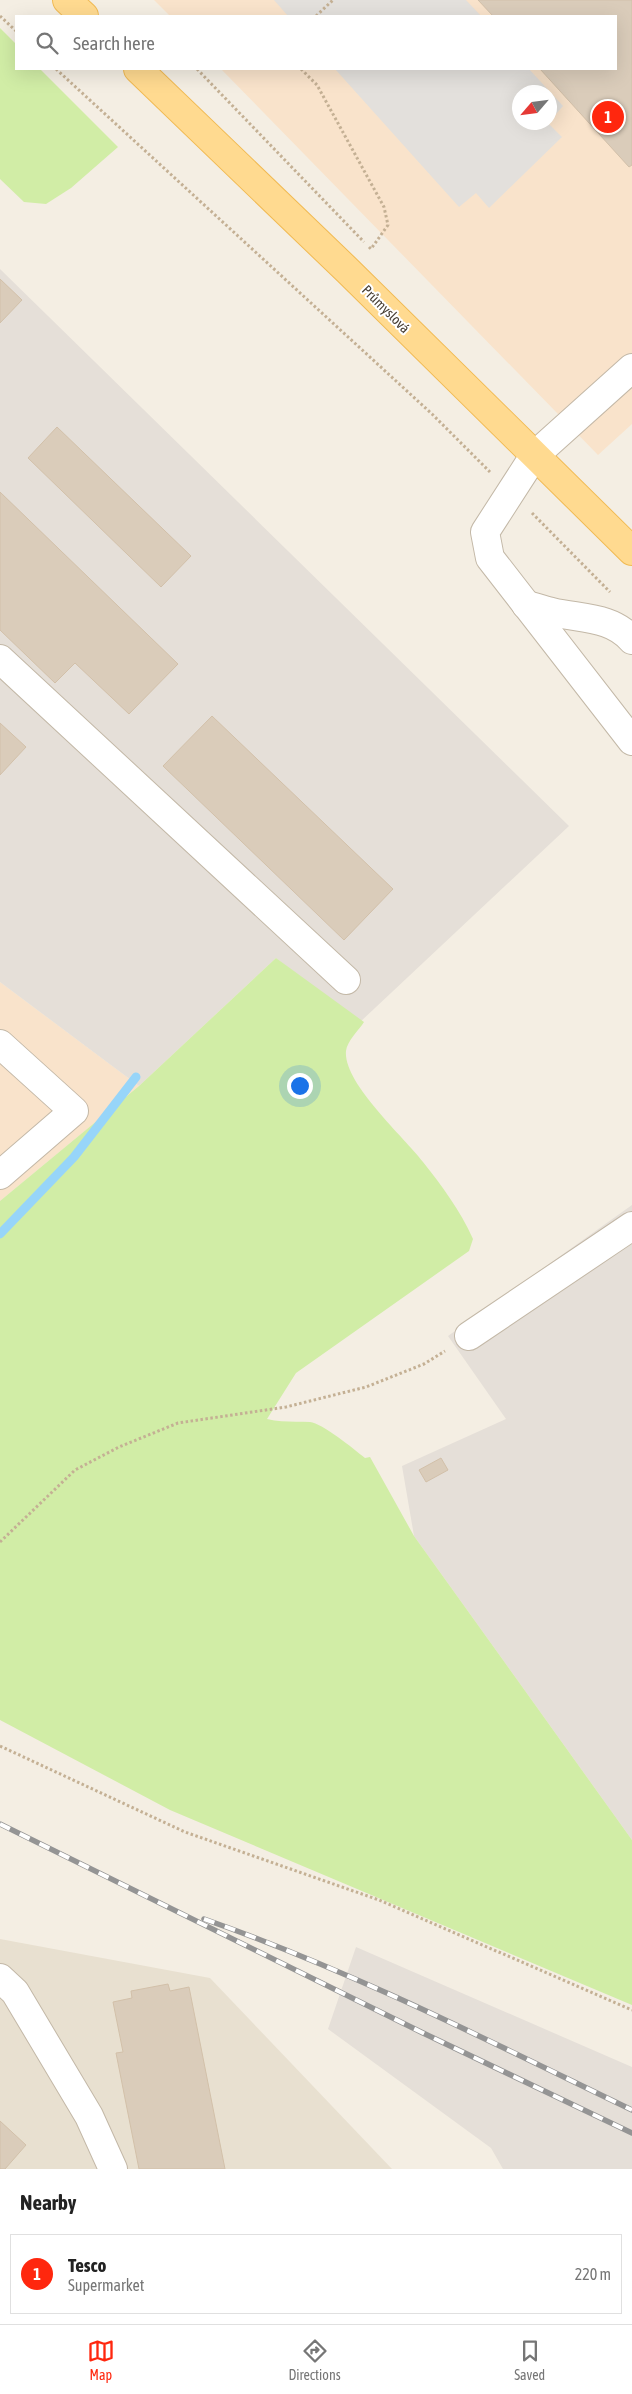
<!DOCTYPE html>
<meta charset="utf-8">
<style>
body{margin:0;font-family:"Asap Condensed",sans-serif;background:#f2f2f2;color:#222}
.compass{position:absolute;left:512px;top:85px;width:45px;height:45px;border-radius:50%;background:#fff;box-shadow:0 5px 20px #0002;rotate:242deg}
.you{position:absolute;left:299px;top:1085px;width:18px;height:18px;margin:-12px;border:4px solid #fff;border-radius:50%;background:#1a73e8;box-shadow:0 0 0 8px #1a73e833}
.badge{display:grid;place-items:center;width:32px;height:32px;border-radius:50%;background:#ff270e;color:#fff;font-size:16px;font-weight:700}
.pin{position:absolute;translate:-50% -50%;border:2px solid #fff;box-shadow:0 1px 5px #0006}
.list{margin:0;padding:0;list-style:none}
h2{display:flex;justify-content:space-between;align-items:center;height:65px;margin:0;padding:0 20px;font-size:21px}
h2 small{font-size:16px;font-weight:400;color:#767676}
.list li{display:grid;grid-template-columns:32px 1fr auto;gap:15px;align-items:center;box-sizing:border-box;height:80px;margin:0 10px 10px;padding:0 10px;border:1px solid #e0e0e0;border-radius:0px}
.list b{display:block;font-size:19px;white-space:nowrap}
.list p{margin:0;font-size:16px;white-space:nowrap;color:#767676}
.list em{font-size:16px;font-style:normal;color:#767676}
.icon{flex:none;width:28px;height:28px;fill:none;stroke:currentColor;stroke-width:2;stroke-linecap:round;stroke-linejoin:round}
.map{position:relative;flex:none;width:632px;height:2169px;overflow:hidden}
.search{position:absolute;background:#fff;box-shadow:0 5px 20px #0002;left:15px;right:15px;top:15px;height:55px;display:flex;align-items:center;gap:12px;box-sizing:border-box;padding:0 18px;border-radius:0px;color:#767676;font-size:19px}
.sheet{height:155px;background:#fff}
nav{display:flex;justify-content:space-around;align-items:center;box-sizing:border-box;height:70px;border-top:1px solid #e0e0e0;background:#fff;font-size:14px;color:#767676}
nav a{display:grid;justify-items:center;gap:2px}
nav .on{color:#ff270e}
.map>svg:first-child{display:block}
.residential{fill:#e8e0d0}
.commercial{fill:#f9e3cb;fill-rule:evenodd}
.industrial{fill:#e5dfd8}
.green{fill:#d1eda6}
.parking{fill:#e3e0dc}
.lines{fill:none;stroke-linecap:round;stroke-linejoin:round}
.stream{stroke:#97d5f9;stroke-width:9}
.building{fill:#daccba;stroke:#d2c0a9}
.minor-casing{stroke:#c3b8a7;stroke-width:30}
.major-casing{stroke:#f1ba53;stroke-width:30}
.path{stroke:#c4b094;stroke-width:3;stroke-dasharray:2.5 2.5;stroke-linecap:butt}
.minor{stroke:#fff;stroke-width:28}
.major{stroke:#ffda90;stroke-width:28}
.rail-casing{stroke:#949494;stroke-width:5.5}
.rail{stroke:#fff;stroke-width:4;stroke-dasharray:11;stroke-linecap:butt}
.labels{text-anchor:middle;stroke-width:4;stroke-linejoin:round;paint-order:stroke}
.street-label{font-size:14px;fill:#463d32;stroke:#fff}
</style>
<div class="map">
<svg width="632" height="2169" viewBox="0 0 632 2169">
<rect width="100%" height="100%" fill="#f4eee3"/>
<polygon class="residential" points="0,1939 210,1978 392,2169 0,2169"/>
<g class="commercial">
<path d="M154 0H632V424L598 455 221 69H616V16H170ZM520 92H550V122H520Z"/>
<polygon points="0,982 139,1086 0,1201"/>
</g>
<g class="industrial">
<polygon points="0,269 569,826 359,1023 276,958 139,1086 0,982"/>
<polygon points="632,1205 632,1840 414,1536 402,1466 506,1419 448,1336"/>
<polygon points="356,1947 632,2067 632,2169 503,2169 491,2148 328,2029"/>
</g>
<g class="green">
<polygon points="0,28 16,44 16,69 40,69 118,147 71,188 46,204 24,202 0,179"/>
<path d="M276 958 364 1022C359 1030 347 1041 346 1051 343 1083 403 1136 423 1162 442 1186 460 1210 473 1239L469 1251 296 1373 267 1419C282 1423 295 1421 310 1422 322 1423 354 1449 365 1458L370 1457 414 1536 632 1840V2005L170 1810 0 1720V1201L139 1086Z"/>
</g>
<g class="parking">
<polygon points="274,0 466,0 481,16 288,16"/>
<polygon points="335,69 529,69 563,106 550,121 550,92 520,92 520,122 548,123 562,137 489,208 476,193 459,207"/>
</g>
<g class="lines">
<polyline class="stream" points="0,1234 74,1157 136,1077"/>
</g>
<g class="building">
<polygon points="478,0 632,0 632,165 629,167 540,69 616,69 616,16 493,16"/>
<polygon points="0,279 22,300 0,323"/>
<polygon points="57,427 191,556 161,587 28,458"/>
<polygon points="0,492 178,664 129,714 75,663 55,683 0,630"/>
<polygon points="212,716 393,889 344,940 163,766"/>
<polygon points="0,723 26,747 0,775"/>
<polygon points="441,1458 448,1470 426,1482 419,1470"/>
<polygon points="168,1984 170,1991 189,1987 225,2169 139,2169 116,2053 123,2052 113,2002 132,1998 131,1991"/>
<polygon points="0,2121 26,2145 5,2169 0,2169"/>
</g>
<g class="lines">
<g class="minor-casing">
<g id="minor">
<polyline points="632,368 534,456 485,532 490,558 632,741"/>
<path d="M526 605C535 607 544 610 552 612 580 619 612 616 632 640"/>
<polyline points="0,659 346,980"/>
<polyline points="0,1044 74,1111 0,1175"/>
<polyline points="469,1336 632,1226"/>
<polyline points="0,1978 15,1992 89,2116 113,2169"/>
</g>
</g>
<g class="major-casing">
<g id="major">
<polyline points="67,0 84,16"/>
<polyline points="138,69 348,271 632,551"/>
</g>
</g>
<g class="path">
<polyline points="0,16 16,31"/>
<polyline points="316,16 333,0"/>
<polyline points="56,69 432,414 490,472"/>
<polyline points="197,69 364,242"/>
<polyline points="301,69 317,85 384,207 388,225 371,249 368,246"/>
<polyline points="532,513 610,592"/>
<polyline points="0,1542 75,1470 119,1447 178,1423 286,1407 366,1387 424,1364 445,1351"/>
<polyline points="0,1746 185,1832 379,1900 632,2010"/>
</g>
<use href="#minor" class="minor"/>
<use href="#major" class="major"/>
<g class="rail-casing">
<g id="rail">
<polyline points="0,1824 421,2032 632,2133"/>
<path d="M204 1919C352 1971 491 2042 632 2110"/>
</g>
</g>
<use href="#rail" class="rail"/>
</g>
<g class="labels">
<g class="street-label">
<text transform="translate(386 309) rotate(45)" y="5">Průmyslová</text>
</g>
</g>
</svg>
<svg class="compass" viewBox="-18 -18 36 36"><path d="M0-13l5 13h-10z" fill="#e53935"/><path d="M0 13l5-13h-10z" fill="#767676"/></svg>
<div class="you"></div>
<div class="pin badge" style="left:608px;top:117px">1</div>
<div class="search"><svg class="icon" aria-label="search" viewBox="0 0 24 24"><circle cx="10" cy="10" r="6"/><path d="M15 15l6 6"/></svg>Search here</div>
</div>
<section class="sheet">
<h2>Nearby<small></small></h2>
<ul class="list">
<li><span class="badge">1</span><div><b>Tesco</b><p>Supermarket</p></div><em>220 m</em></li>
</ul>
</section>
<nav>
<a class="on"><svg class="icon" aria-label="map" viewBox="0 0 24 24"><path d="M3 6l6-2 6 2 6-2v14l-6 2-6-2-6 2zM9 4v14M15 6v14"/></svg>Map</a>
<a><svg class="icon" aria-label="directions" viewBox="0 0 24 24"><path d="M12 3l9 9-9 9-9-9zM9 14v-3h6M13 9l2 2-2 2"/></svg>Directions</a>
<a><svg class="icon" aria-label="saved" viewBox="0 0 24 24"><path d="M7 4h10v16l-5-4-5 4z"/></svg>Saved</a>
</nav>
